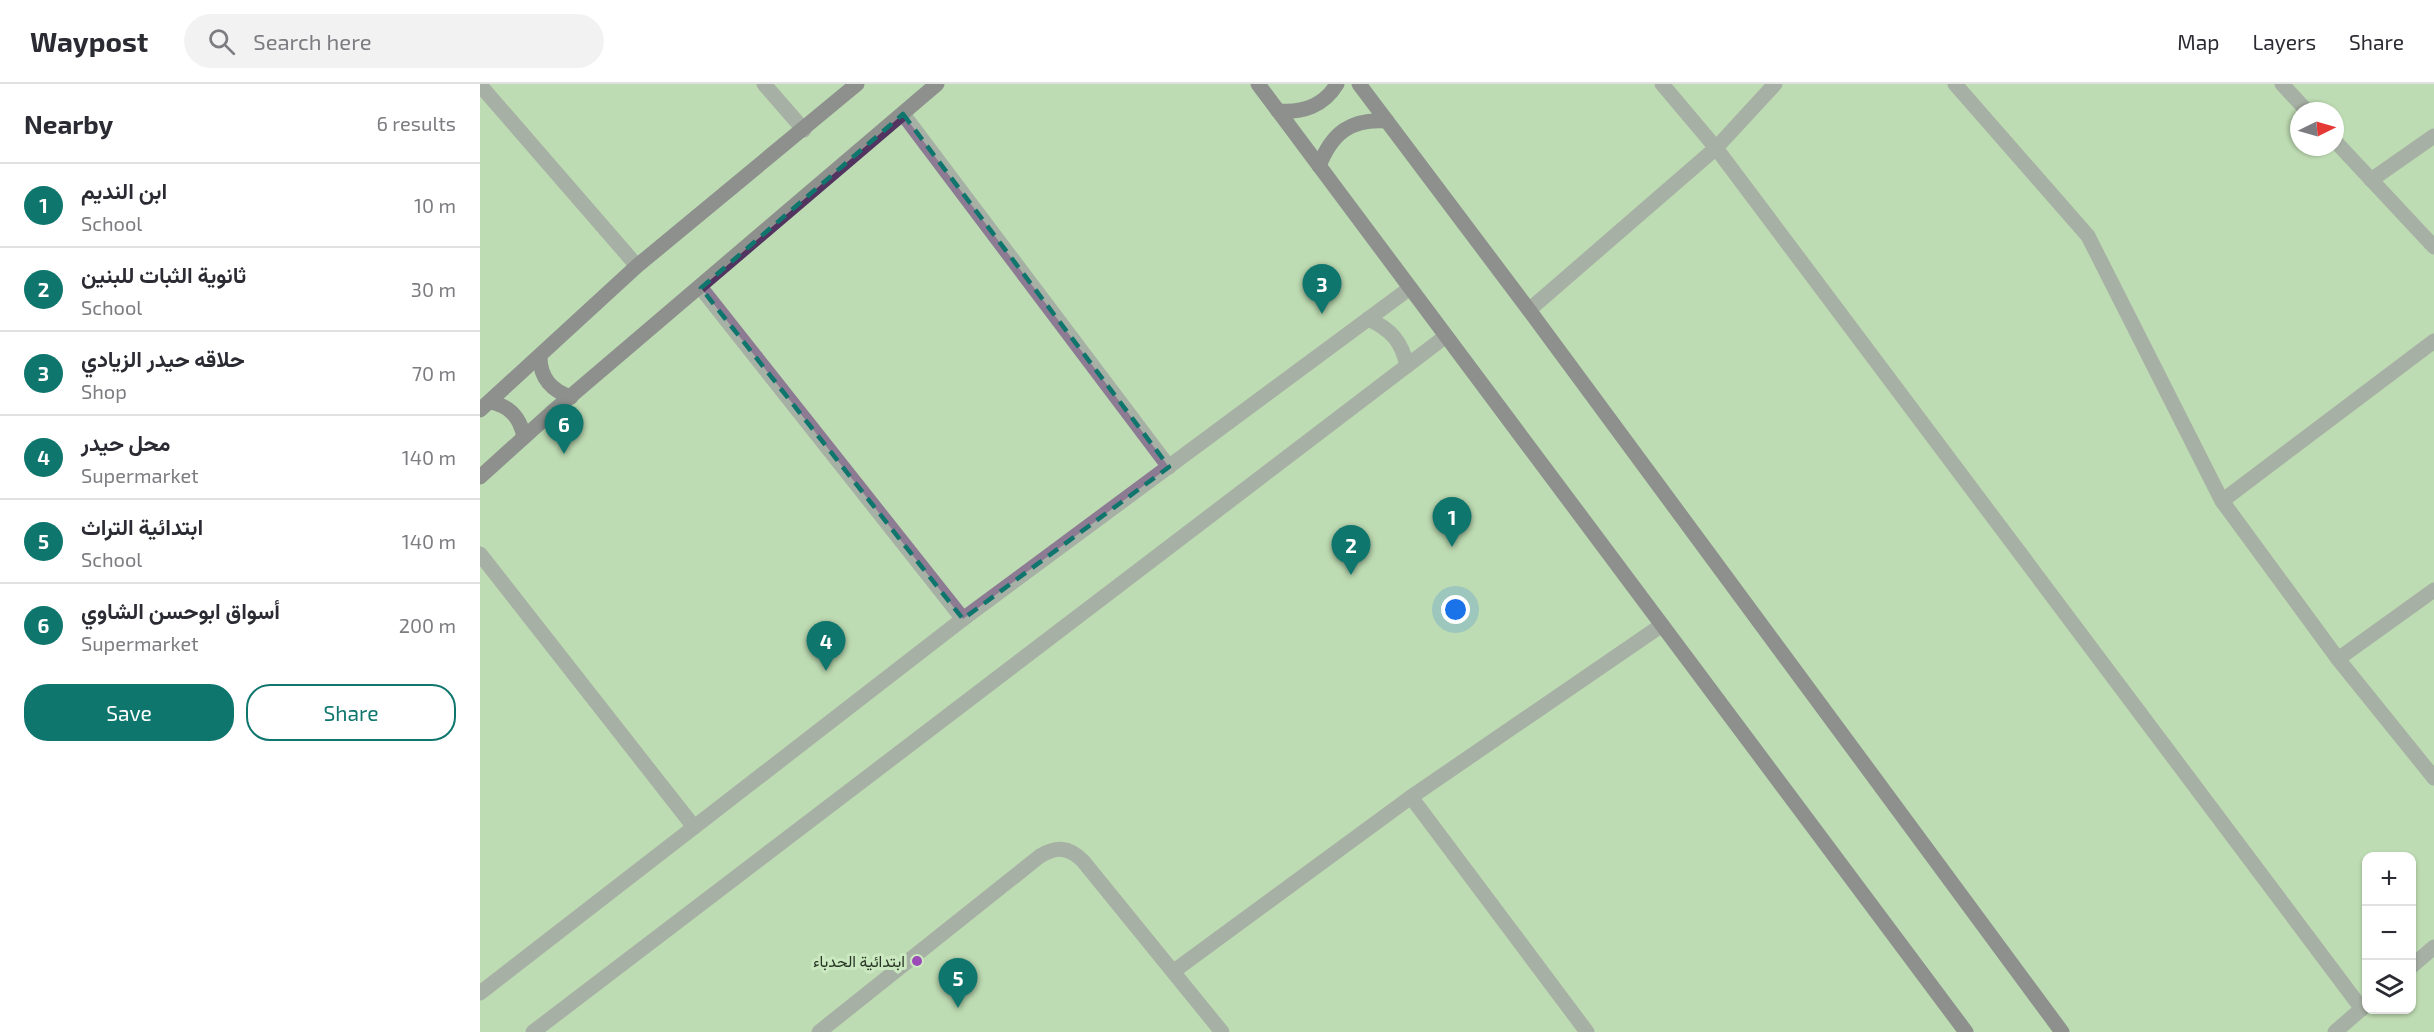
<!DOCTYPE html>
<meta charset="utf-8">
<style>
body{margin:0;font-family:"Exo 2",Vazirmatn,sans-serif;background:#f2f2f3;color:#2b2b33}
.controls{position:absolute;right:18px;bottom:18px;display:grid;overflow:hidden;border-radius:12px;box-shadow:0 2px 4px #0004}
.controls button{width:54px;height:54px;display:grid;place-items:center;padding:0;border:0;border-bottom:2px solid #e1e1e2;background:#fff;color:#2b2b33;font:30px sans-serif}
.compass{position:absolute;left:1810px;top:18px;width:54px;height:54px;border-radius:50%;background:#fff;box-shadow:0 2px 4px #0004;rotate:85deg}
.you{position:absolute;left:976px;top:526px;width:21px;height:21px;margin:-15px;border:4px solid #fff;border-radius:50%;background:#1a73e8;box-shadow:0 0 0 9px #1a73e833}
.badge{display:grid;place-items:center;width:39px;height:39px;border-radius:50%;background:#0f766e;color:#fff;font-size:20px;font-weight:700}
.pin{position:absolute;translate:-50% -50px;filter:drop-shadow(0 2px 3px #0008)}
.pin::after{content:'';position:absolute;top:32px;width:21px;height:18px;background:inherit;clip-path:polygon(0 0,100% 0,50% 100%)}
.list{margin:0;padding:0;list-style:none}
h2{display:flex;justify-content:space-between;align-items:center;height:78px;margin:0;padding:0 24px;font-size:26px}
h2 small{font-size:20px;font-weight:400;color:#7c7c81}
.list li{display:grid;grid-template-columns:39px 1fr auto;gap:18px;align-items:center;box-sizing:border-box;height:84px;padding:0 24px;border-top:2px solid #e1e1e2}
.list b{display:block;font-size:22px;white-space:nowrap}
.list p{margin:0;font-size:20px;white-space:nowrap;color:#7c7c81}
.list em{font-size:20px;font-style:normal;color:#7c7c81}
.actions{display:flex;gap:12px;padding:18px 24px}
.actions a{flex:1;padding:14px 0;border:2px solid #0f766e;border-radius:24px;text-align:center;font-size:21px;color:#0f766e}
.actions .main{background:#0f766e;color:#fff}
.icon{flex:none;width:33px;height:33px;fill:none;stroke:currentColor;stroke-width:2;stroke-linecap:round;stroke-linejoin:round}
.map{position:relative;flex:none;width:1954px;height:948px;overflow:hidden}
header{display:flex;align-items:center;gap:36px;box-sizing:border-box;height:84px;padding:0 30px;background:#fff;border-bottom:2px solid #e1e1e2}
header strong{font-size:28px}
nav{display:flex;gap:33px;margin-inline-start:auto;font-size:21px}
.search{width:420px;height:54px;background:#f2f2f3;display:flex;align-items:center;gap:15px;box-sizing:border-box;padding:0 21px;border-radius:33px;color:#7c7c81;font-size:22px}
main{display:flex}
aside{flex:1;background:#fff}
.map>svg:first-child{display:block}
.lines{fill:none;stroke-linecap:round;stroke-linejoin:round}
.minor{stroke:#8d7a93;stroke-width:15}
.major{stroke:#53335f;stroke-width:15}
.marked{fill:none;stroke:#0f766e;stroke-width:4.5;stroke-dasharray:12 8;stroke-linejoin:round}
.poi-dot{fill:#9d4ab9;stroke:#cbe9c0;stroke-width:2}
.labels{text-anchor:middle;stroke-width:6;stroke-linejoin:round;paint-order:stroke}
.poi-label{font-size:16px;fill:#283424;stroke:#cbe9c0;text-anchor:end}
</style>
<header>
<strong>Waypost</strong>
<div class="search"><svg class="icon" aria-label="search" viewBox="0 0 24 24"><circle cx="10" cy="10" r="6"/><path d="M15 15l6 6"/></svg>Search here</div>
<nav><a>Map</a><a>Layers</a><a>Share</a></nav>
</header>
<main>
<aside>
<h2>Nearby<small>6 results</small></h2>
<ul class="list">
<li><span class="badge">1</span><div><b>ابن النديم</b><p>School</p></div><em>10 m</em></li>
<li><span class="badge">2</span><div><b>ثانوية الثبات للبنين</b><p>School</p></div><em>30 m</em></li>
<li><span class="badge">3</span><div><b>حلاقه حيدر الزيادي</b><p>Shop</p></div><em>70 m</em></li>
<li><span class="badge">4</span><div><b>محل حيدر</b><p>Supermarket</p></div><em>140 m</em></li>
<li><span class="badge">5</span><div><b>ابتدائية التراث</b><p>School</p></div><em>140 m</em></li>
<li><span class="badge">6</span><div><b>أسواق ابوحسن الشاوي</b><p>Supermarket</p></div><em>200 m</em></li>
</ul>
<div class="actions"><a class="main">Save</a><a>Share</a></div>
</aside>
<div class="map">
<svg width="1954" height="948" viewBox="0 0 1954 948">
<rect width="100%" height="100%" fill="#bedcb3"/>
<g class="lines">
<g class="minor">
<polyline points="284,0 324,46"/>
<polyline points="1182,0 1236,64 1882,925"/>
<polyline points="1475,0 1608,152 1742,417 1858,575 1954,694"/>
<polyline points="1802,0 1827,27"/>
<polyline points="0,1 157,182"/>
<polyline points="423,30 689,383"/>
<polyline points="1855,57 1954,163"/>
<polyline points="1891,96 1954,52"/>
<polyline points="221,204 483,535"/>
<polyline points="1049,226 1236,64 1295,0"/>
<path d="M888 235C911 245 922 258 927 282"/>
<polyline points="1742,417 1954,257"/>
<polyline points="0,470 214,743"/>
<polyline points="1858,575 1954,506"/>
<polyline points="931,713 1107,948"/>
<polyline points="1932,882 1954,863"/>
<polyline points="694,887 931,713 1182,541"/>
<polyline points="0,909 483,535 930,204"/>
<polyline points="53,948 966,252"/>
<path d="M339 948 560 772C577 762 589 763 603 777L742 948"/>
<polyline points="1855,948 1886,921"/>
</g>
<g class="major">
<polyline points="778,0 1486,948"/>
<polyline points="879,0 1049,226 1582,948"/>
<path d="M798 27C822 29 844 22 857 0"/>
<path d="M839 82C852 49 871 34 907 37"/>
<path d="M60 273C60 294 72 307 91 313"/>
<path d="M10 318C30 322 40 333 44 353"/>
<polyline points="0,326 157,182 377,0"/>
<polyline points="0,393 71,329 457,0"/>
</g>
</g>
<path d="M0 0H1954V948H0ZM423 30 689 383 483 535 221 204Z" fill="#bedcb3" fill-opacity=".55" fill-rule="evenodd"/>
<path class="marked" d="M423 30 689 383 483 535 221 204Z"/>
<circle class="poi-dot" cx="437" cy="877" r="6"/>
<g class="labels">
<g class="poi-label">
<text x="425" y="883">ابتدائية الحدباء</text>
</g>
</g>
</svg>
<div class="controls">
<button>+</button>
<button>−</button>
<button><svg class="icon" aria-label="layers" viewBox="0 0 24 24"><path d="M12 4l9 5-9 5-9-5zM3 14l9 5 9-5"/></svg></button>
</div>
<svg class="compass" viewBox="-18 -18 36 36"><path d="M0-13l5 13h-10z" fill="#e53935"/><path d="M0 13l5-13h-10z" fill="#7c7c81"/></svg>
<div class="you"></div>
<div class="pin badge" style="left:972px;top:463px">1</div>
<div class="pin badge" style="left:871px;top:491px">2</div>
<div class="pin badge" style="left:842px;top:230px">3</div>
<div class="pin badge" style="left:346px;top:587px">4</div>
<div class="pin badge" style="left:478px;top:924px">5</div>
<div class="pin badge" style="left:84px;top:370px">6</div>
</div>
</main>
